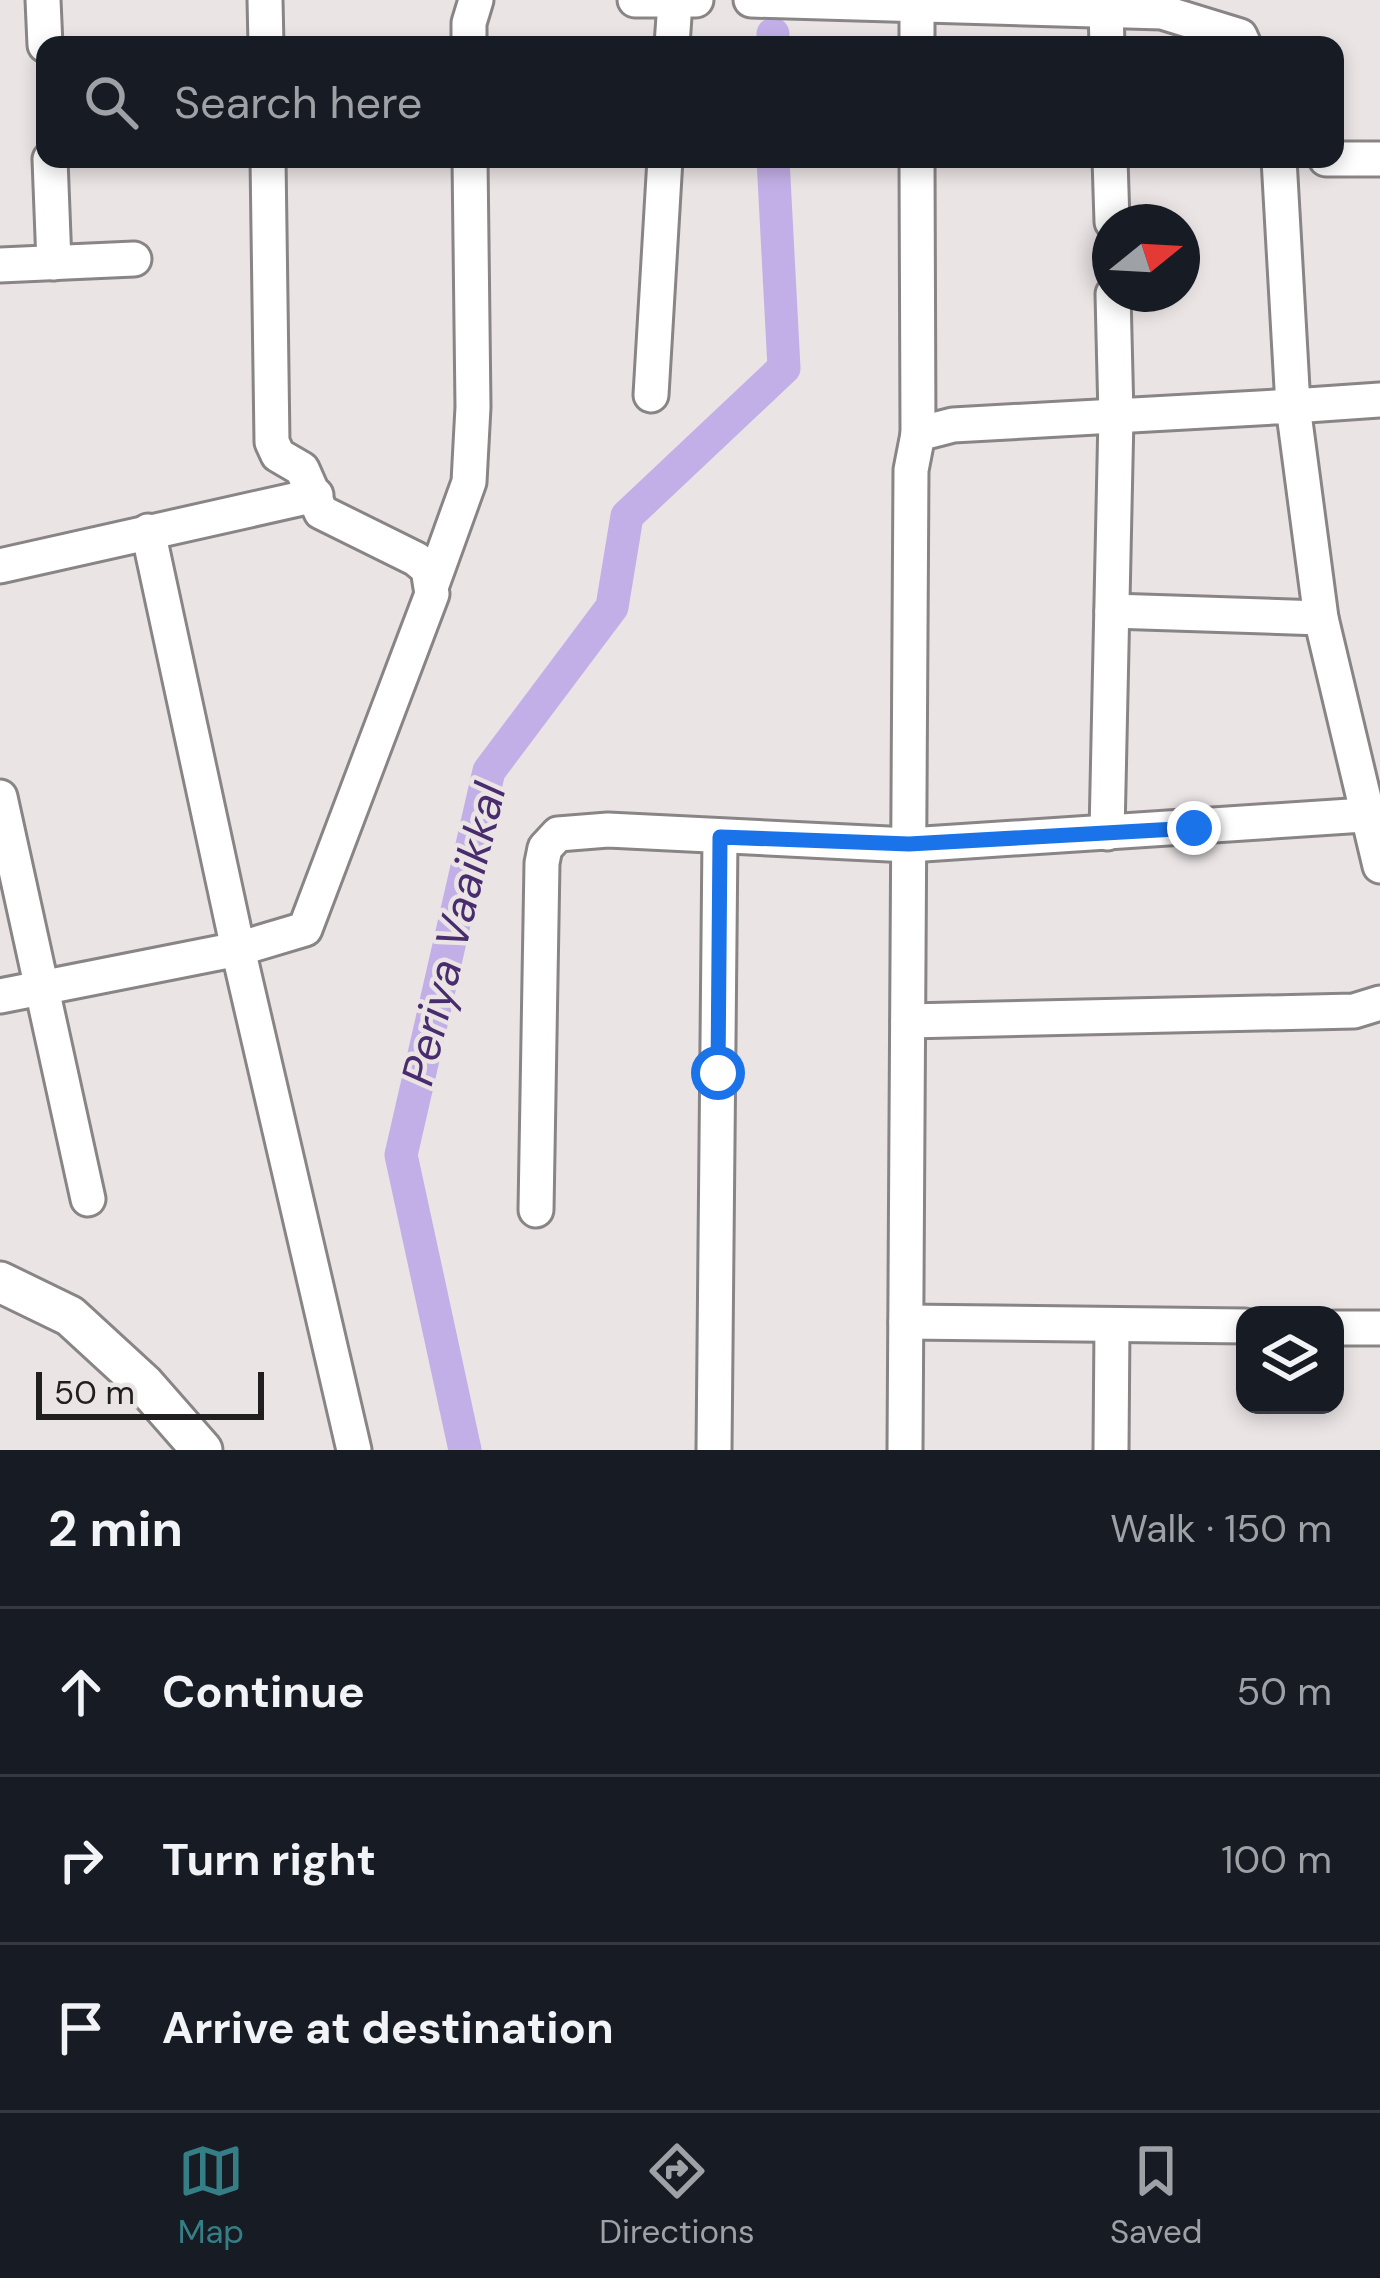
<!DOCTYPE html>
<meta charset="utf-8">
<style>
body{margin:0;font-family:"DM Sans",sans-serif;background:#242831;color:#f1f3f6}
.controls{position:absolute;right:36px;bottom:36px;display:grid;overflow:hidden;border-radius:24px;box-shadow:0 6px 18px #0003}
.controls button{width:108px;height:108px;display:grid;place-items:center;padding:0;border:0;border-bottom:3px solid #363941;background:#171b24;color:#f1f3f6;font:60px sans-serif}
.compass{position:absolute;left:1092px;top:204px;width:108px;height:108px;border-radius:50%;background:#171b24;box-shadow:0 6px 18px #0003;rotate:72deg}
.scale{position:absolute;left:36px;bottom:30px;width:228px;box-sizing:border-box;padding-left:12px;border:6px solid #201e1e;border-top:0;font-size:33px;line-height:42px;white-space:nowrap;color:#201e1e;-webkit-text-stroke:9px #eae4e5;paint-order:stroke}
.stop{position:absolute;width:36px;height:36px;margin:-27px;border:9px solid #1a73e8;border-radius:50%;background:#fff}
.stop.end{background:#1a73e8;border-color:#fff;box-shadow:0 3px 12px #0008}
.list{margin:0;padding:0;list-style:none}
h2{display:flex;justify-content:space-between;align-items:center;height:156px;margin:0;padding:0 48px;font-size:51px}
h2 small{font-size:39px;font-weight:400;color:#9ea1a6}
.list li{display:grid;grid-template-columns:78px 1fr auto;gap:36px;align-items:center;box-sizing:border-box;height:168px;padding:0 48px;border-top:3px solid #363941}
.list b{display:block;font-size:45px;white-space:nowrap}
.list em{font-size:39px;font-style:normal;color:#9ea1a6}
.icon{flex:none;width:66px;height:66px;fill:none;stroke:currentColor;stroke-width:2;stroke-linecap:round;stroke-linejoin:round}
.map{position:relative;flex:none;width:1380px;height:1450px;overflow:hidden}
.search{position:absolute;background:#171b24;box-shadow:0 6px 18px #0003;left:36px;right:36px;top:36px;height:132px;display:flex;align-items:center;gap:30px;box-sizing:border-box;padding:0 42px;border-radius:24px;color:#9ea1a6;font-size:45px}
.sheet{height:660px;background:#171b24}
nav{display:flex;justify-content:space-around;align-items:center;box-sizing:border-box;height:168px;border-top:3px solid #363941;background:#171b24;font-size:33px;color:#9ea1a6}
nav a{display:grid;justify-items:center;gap:6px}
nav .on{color:#367e86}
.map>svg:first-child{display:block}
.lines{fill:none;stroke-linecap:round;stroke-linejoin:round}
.canal{stroke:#c3afe7;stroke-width:33}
.minor-casing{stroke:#898485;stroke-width:39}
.tertiary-casing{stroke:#898485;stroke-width:45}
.minor{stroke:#fff;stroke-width:33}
.tertiary{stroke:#fff;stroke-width:39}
.route{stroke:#1a73e8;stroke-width:15}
.labels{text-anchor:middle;stroke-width:9;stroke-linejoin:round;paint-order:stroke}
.water-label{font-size:45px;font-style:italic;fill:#492c6e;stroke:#eae4e5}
</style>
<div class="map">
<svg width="1380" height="1450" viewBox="0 0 1380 1450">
<rect width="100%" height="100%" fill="#eae4e5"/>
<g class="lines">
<g class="canal">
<polyline points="773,45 773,34"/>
<polyline points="465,1450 401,1155 489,771 612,607 627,516 784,368 773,159"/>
</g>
<g class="minor-casing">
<g id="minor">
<polyline points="43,0 45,45"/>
<polyline points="265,0 266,45"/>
<polyline points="635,0 696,0"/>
<polyline points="751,0 1162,12 1240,36 1244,45"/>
<polyline points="917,6 917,45"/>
<polyline points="1106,10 1107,45"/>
<polyline points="469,45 469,23 476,0"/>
<polyline points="672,45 675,2"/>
<polyline points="50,159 54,263"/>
<polyline points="917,159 918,434"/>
<polyline points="1110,159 1112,222"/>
<polyline points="1279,159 1293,406 1380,400"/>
<polyline points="1326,159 1380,159"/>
<polyline points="0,265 134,259"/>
<polyline points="651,395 665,159"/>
<polyline points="148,531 238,949 354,1450"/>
<polyline points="0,566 316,495"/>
<polyline points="433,582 469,482 473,407 470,159"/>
<polyline points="1112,611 1321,618"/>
<polyline points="0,797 88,1199"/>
<polyline points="1107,833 1116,416 1113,294"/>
<polyline points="0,996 238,949 305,929 432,594 428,569 416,559 321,512 302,469 278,455 272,442 268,159"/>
<polyline points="908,1021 1354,1011 1380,1003"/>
<polyline points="536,1210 542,863 545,848 558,834 608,830 909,845 1380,814"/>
<polyline points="906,1322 1245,1326"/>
<polyline points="1335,1328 1380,1328"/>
<polyline points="714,1450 720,837"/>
<polyline points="905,1450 911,470 918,434 953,425 1293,406 1321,618 1380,866"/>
<polyline points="1111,1450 1112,1325"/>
</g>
</g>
<g class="tertiary-casing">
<polyline id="tertiary" points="0,1282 70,1316 144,1384 202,1450"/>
</g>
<use href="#minor" class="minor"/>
<use href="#tertiary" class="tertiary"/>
</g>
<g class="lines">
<polyline class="route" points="718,1073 720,837 909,844 1194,828"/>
</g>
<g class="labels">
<g class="water-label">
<text transform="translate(453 934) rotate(-76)" y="16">Periya Vaaikkal</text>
</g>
</g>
</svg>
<div class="controls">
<button><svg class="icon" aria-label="layers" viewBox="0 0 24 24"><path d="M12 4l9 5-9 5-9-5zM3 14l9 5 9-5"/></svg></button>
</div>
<svg class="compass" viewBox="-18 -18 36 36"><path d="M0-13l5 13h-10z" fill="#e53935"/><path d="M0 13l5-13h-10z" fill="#9ea1a6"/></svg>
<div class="scale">50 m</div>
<div class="stop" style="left:718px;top:1073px"></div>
<div class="stop end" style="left:1194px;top:828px"></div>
<div class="search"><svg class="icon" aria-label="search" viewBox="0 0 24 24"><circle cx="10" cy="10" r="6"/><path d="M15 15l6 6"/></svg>Search here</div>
</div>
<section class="sheet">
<h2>2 min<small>Walk · 150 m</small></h2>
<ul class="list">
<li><svg class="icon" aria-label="ahead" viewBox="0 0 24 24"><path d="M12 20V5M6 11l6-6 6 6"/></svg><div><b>Continue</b></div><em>50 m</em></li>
<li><svg class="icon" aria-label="right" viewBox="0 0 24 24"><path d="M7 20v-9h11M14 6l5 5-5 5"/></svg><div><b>Turn right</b></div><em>100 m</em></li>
<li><svg class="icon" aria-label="arrive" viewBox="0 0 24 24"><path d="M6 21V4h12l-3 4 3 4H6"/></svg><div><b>Arrive at destination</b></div></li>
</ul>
</section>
<nav>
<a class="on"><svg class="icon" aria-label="map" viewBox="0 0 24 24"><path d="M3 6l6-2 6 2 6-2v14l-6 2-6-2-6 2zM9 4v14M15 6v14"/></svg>Map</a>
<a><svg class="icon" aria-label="directions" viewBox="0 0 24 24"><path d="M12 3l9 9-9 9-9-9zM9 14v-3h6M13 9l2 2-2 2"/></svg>Directions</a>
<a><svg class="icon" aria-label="saved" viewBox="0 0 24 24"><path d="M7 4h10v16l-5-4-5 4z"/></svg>Saved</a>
</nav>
